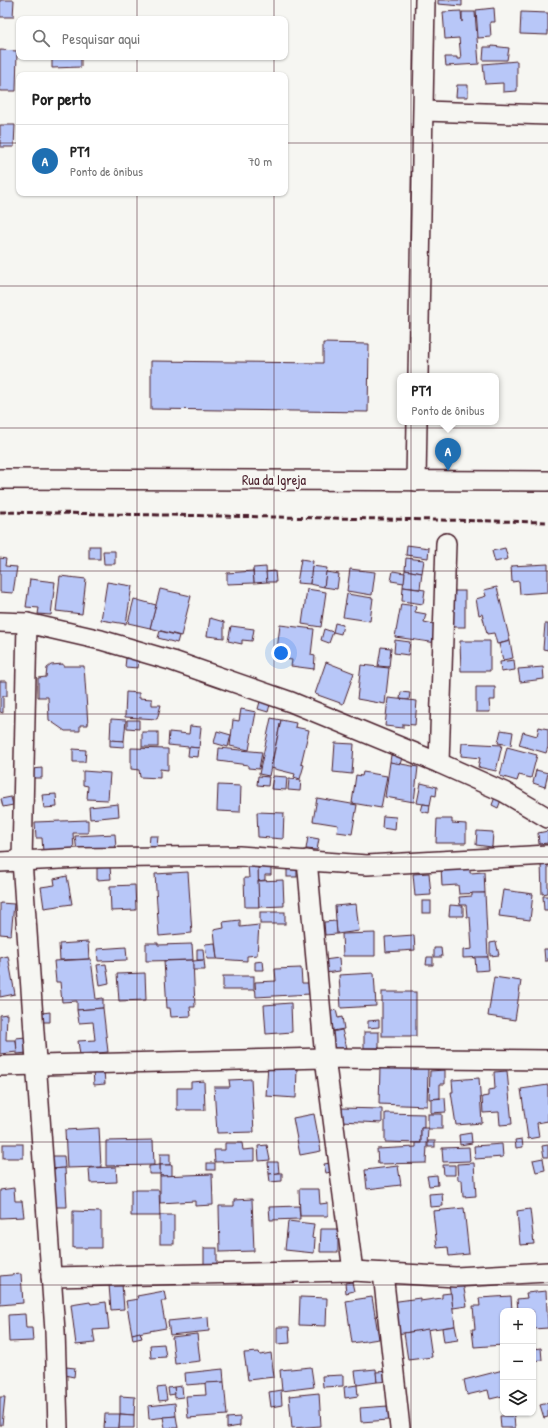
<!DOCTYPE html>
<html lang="pt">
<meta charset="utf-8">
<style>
body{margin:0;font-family:"Patrick Hand",sans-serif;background:#f2f2f2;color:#222}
.controls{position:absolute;right:12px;bottom:12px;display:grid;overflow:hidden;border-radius:8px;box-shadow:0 1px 3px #0004}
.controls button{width:36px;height:36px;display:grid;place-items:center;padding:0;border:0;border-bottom:1px solid #e0e0e0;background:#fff;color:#222;font:20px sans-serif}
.you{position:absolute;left:281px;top:653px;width:14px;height:14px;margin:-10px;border:3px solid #fff;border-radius:50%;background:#1a73e8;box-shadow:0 0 0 6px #1a73e833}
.badge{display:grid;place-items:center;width:26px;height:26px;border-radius:50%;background:#1f6fb2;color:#fff;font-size:13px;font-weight:700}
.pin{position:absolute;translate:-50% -33px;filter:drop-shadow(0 1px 2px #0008)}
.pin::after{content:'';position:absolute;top:21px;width:14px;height:12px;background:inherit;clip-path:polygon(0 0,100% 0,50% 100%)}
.popup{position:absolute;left:397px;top:373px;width:102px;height:52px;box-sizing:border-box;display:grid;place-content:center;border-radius:8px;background:#fff;filter:drop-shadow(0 1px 3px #0005);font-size:13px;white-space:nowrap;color:#767676}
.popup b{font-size:15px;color:#222}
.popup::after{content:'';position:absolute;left:50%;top:100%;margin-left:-8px;border:8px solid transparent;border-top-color:#fff}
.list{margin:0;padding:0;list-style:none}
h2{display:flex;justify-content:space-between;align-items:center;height:52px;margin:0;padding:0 16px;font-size:17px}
h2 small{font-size:13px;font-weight:400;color:#767676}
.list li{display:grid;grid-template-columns:26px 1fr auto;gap:12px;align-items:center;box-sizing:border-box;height:72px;padding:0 16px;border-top:1px solid #e0e0e0}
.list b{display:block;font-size:15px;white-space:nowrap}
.list p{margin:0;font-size:13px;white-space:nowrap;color:#767676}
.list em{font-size:13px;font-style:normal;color:#767676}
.icon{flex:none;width:22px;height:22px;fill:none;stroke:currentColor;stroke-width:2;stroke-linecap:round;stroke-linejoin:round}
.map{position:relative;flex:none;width:548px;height:1428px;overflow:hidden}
.search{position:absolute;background:#fff;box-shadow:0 1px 3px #0004;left:16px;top:16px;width:272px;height:44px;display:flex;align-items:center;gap:10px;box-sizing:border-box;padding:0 14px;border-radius:8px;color:#767676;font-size:15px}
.panel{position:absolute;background:#fff;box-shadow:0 1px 3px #0004;left:16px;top:72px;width:272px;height:124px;border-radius:8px}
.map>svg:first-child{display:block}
.building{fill:#b8c7f8;stroke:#4a1f2b}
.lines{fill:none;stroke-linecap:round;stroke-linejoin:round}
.street-casing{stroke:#4a1f2b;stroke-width:22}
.street{stroke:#f6f6f2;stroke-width:19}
.rail{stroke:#4a1f2b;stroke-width:3;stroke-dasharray:6 3;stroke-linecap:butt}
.grid{fill:none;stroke:#4a1f2b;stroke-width:1;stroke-opacity:0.55}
.labels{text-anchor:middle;stroke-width:4;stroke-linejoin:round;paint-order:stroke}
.street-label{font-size:14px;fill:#4a1f2b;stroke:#f6f6f2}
</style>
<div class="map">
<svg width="548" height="1428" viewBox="0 0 548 1428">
<rect width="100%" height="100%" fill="#f6f6f2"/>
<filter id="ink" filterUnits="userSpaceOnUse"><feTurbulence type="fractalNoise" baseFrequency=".025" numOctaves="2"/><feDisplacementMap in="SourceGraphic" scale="8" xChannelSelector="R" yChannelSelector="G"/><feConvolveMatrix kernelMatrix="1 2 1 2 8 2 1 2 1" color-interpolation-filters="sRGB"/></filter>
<g filter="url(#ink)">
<g class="building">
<polygon points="0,0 14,0 13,17 0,17"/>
<polygon points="438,0 462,0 462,6 438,4"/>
<polygon points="494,8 495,22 490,22 491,37 478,38 476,10"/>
<polygon points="461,11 462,22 462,12 475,12 479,64 446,66 445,57 457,57 457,59 461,59 459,38 445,39 443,12"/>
<polygon points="521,12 548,13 548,35 520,34"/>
<polygon points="492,46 509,48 507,60 483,60 484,47 492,47"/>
<polygon points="0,50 17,51 16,91 0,91"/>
<polygon points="52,57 81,57 81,67 52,68"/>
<polygon points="517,61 517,91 503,92 503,83 485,84 483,64"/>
<polygon points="457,85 468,85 468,97 456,97"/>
<polygon points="0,125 15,125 14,147 0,147"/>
<polygon points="323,343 369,344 368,412 151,409 151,361 323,363"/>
<polygon points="407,545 429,548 428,558 406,555"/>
<rect x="89" y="546" width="11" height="13"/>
<polygon points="505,548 508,559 495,562 492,551"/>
<polygon points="103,551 115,551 115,564 104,564"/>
<polygon points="0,558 6,559 5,566 17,567 13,593 0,592"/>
<polygon points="406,558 424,560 422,573 405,570"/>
<polygon points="301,559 313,561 310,584 297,583"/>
<polygon points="548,564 548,592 520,594 519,581 512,582 511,566"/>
<polygon points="312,566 327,568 324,587 310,584"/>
<polygon points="266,567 267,582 254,583 253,568"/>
<polygon points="350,569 375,572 372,595 347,591"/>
<polygon points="405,570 422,573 420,589 403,587"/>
<polygon points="253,571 254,583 227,584 227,573"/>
<polygon points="275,571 276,582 267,582 266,572"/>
<polygon points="393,571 405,573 404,583 391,581"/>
<polygon points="326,572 339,574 337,589 324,587"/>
<polygon points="60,576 86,579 82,614 56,611"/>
<polygon points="30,579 55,582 51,615 38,614 39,608 26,607"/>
<polygon points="107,582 132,586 126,624 101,620"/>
<polygon points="403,587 425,590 423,604 402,601"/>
<polygon points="497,587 510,641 497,644 494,633 487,634 482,614 479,615 476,599 486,596 484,590"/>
<polygon points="160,589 191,596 181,636 150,628"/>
<polygon points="307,589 326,592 321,627 302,624"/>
<rect x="451" y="591" width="14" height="36"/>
<polygon points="347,594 373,598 370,621 343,617"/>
<polygon points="134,599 156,605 150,628 128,623"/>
<polygon points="401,604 416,606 415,612 426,614 424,622 439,625 437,643 395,637"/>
<polygon points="210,618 224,622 224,638 207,636"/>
<polygon points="335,623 343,625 341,634 333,632"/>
<polygon points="545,624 548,624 548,650 543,649"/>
<polygon points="280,625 314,629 311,655 315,656 314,669 291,666 292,660 276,658"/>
<polygon points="231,626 254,629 252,641 242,640 242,644 228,641"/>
<polygon points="324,629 333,632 329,643 321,640"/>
<polygon points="160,631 179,636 177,643 158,638"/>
<polygon points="395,640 410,642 408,655 394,653"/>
<polygon points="460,641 490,641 490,671 461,671"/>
<polygon points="510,641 513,658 503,660 499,644"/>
<polygon points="381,647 391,648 389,667 378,666"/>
<polygon points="126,658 139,659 138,668 125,667"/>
<polygon points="514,660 515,670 501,672 500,662"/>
<polygon points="326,662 354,673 343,704 315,694"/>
<polygon points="63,664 63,666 84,666 88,725 80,725 80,731 65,731 49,720 48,697 38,697 38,678 46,677 47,668 51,665"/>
<polygon points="361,665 389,668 385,704 357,699"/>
<polygon points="543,667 544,679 520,682 518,669"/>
<polygon points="0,681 7,681 7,696 3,696 3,713 0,712"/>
<polygon points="476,687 495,687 495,700 489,700 490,712 476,712"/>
<polygon points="126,692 139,693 139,698 152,699 152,705 161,705 157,719 125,717"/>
<polygon points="401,692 410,693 409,700 400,699"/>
<polygon points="261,698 271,701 268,712 258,709"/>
<polygon points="388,698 417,701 415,725 403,724 403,728 385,726"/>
<polygon points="241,709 256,712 249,750 230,746 233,720 239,721"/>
<polygon points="271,718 281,720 269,776 259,774"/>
<polygon points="111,719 126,720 124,741 110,740"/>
<polygon points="127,720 139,720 139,729 127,728"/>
<polygon points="281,720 296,723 295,727 309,730 301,764 304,765 300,779 294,777 295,774 271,768"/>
<polygon points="190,726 201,727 199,748 168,745 169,732 189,734"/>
<polygon points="539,727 548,729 548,747 546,753 519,745 523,732 537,736"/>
<polygon points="501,730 513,732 511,745 498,743"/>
<polygon points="217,731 231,735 228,747 214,743"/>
<rect x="142" y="732" width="16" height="15"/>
<polygon points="110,740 124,741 124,747 110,746"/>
<polygon points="335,743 354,744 352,774 333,772"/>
<polygon points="462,743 502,745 496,771 478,767 480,758 461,756"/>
<polygon points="189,747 199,748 198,757 188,756"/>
<polygon points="507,747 537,755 531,778 519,775 517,781 500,776"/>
<polygon points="131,748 168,749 168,770 160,769 160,778 140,777 139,770 131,769"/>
<polygon points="219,748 262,752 259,769 248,768 248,765 218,761"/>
<polygon points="73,749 86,750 85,762 73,762"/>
<polygon points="391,755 402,757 400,765 390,762"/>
<polygon points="390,762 418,767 414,802 385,797"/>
<polygon points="42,768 42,778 33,778 33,769"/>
<polygon points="536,770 548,773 545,787 533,783"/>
<polygon points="83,771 110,773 108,800 87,799 88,786 83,785"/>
<polygon points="363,772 387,776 381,808 352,803 356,775 362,776"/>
<polygon points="258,776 269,777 268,786 257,785"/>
<polygon points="273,776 287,777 286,790 271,789"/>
<polygon points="289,779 301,780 300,791 288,790"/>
<polygon points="421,783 437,787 436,796 432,795 430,805 417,803"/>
<polygon points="218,785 241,786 240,812 217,811"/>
<polygon points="56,794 57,807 44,808 42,795"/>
<polygon points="11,797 13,805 3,807 1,799"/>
<polygon points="495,797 501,800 498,808 492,805"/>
<polygon points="317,798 357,805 352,834 337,832 338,825 313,821"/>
<polygon points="118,804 119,816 90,819 89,807"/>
<polygon points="423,804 430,805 429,813 421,811"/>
<polygon points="257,812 284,813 283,839 258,837"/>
<polygon points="383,816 396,817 395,830 382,828"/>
<polygon points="437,819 452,819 452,823 466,824 466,843 436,843"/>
<polygon points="88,820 88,833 73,833 74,851 43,852 42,838 36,838 35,822"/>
<polygon points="477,831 493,832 492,847 476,845"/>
<polygon points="548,831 548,843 539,844 538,833"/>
<polygon points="115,834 116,848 77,852 75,836"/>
<polygon points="150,836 158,836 157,847 149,847"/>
<polygon points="308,837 319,839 317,850 306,849"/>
<polygon points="541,863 548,863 548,893 542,894"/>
<polygon points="271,864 271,875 265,875 265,880 258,881 258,865"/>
<polygon points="248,865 258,865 259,907 245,907 244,878 249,878"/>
<rect x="287" y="866" width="10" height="11"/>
<polygon points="441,866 470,868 470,873 484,872 485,893 459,894 458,885 442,886"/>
<polygon points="110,867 111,879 97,880 97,868"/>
<polygon points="188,872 192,933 159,936 155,874"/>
<polygon points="429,873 431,895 415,896 413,874"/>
<polygon points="67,876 72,904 44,908 41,887 55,885 54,879"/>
<polygon points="283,880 284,906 259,907 258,881"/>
<polygon points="135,885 136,910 111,911 110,886"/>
<polygon points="503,890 533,894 530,920 499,916"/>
<polygon points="472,893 485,893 488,957 463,958 463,950 472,949 470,917 467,917 466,905 460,905 459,897 472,896"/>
<polygon points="543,896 548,896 548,910 544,910"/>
<rect x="422" y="901" width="9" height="12"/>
<polygon points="0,903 14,904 11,935 0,934"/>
<polygon points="356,904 359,931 337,934 335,906"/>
<polygon points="450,905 463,906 463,916 449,916"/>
<rect x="260" y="912" width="25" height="12"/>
<polygon points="240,920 240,927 259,925 257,955 247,956 247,961 217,959 214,930 224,928 223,922"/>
<polygon points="336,921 337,934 325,935 324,922"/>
<polygon points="375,933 375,956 343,956 342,934"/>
<polygon points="414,935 415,950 386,952 385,937"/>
<polygon points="88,942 89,959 60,960 59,944"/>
<polygon points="496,942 499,955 490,956 490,943"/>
<polygon points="146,943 158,943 158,945 192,944 193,960 146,961"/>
<polygon points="215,943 217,959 207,959 205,944"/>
<polygon points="126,947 127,960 98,961 97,949"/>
<polygon points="434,948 441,948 442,957 434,957"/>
<polygon points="197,949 203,949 204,960 197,960"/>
<polygon points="544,949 548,949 548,961 545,961"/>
<polygon points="8,956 15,994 0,997 0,958"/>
<polygon points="427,957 433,957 433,965 426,965"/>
<polygon points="475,957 488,957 489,970 476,971"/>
<polygon points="339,958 340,971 325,973 324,960"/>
<polygon points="91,959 96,999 103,998 103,1008 77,1010 77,1001 62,1002 60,982 56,982 54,961"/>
<polygon points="193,960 195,1007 190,1007 191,1016 171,1017 170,1008 167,1008 164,961"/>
<polygon points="204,960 205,970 193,970 193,961"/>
<polygon points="263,961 264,970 255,970 255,962"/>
<polygon points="106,964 109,983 100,985 97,965"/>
<polygon points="301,968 302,983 309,983 310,994 256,997 255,982 276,981 275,969"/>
<polygon points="145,973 146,1000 119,1001 117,974"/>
<polygon points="374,973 376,1006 341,1008 339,975"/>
<rect x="223" y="976" width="31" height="14"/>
<polygon points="494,977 521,981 515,1020 488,1016"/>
<rect x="382" y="992" width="34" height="44"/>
<polygon points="291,1003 292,1032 266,1034 264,1005"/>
<polygon points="103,1008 108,1052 80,1055 78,1041 95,1040 93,1022 79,1023 77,1010"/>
<polygon points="336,1010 338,1018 342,1017 344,1029 327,1032 324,1013"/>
<polygon points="50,1012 50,1022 42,1022 42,1013"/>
<polygon points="7,1014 6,1040 16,1040 17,1052 0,1054 0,1015"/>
<polygon points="379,1020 379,1027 368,1028 368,1021"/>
<polygon points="342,1030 347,1048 333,1048 331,1032"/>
<rect x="364" y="1032" width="15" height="16"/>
<polygon points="26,1037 27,1053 17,1054 16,1038"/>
<polygon points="268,1064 280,1068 297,1069 296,1098 266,1096"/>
<polygon points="380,1067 428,1068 427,1106 379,1104"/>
<polygon points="93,1070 104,1070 105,1084 94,1085"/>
<polygon points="445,1070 445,1084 440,1084 440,1098 429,1099 430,1071"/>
<polygon points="507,1071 512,1124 500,1125 499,1112 483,1113 482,1097 488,1096 488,1090 495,1089 494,1072"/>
<polygon points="479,1078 482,1123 456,1125 451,1092 453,1092 452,1080"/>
<polygon points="251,1079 254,1132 217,1133 214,1087 230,1087 229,1080"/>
<polygon points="204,1081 205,1110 177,1110 177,1088 191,1088 191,1082"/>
<polygon points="548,1085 548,1121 537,1123 539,1137 528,1139 521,1089"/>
<polygon points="445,1098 446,1112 431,1113 431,1099"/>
<polygon points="340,1108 382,1109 382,1123 340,1121"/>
<polygon points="385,1113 424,1114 424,1128 421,1128 421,1143 385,1142"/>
<polygon points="314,1114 321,1151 300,1155 293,1118"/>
<rect x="428" y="1114" width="14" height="15"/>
<polygon points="99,1128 101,1167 67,1168 65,1130"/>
<polygon points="421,1128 428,1128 426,1163 378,1164 377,1149 416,1147 416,1143 421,1143"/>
<polygon points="471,1133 472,1143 460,1145 459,1135"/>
<polygon points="522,1139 523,1147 516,1148 515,1140"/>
<polygon points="153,1140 154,1165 106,1166 106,1141"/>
<rect x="428" y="1141" width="7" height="6"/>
<polygon points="225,1143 242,1143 243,1150 254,1149 254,1161 215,1162 214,1150 225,1150"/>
<rect x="3" y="1144" width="20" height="14"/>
<polygon points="502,1144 503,1157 475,1159 474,1146"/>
<polygon points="267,1145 270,1160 259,1161 258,1146"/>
<polygon points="548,1145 548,1157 544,1157 542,1146"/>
<polygon points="469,1147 470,1161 443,1162 442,1148"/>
<rect x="160" y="1154" width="10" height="11"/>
<polygon points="50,1156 64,1156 65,1168 51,1169"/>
<polygon points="543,1158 545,1170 536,1172 533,1160"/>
<polygon points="268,1162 278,1162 279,1173 269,1174"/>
<rect x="207" y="1163" width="8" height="7"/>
<polygon points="330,1163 331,1172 326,1173 324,1164"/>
<polygon points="474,1163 476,1196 463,1197 462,1180 458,1180 457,1164"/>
<rect x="160" y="1165" width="12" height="11"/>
<polygon points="160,1165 160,1174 149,1174 149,1166"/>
<polygon points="443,1165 455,1165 455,1175 444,1175"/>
<polygon points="398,1166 401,1185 367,1189 365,1170"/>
<polygon points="116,1167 117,1182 90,1183 89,1168"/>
<polygon points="65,1168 67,1207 53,1207 51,1169"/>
<polygon points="279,1173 282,1173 282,1181 270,1182 269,1174"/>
<polygon points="212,1174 213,1205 195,1206 195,1201 160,1203 160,1176"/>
<polygon points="437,1175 438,1185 429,1186 427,1176"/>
<polygon points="14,1188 15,1201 22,1201 24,1217 0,1218 0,1190"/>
<polygon points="299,1189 319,1189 320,1204 328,1203 328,1216 300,1216"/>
<polygon points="131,1190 159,1190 160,1216 131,1216"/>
<polygon points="442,1193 443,1206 430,1207 429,1194"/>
<polygon points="252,1199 254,1251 220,1252 219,1206 234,1206 234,1200"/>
<polygon points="299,1206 300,1219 270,1220 269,1207"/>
<polygon points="464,1208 469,1254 449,1256 448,1247 437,1248 433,1211"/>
<polygon points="530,1209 534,1244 520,1245 517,1211"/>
<polygon points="73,1211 101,1212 101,1248 73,1248"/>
<rect x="160" y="1215" width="14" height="29"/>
<polygon points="288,1221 314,1224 312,1238 315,1239 314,1253 285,1250"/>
<polygon points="321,1229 338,1229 338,1252 320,1252"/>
<rect x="204" y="1248" width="13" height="17"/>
<polygon points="21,1274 23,1303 0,1305 0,1276"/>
<polygon points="352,1282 354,1291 346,1293 345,1283"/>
<polygon points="463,1283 467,1306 453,1308 449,1285"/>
<polygon points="122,1284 124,1309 111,1310 109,1285"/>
<polygon points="164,1291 166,1301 161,1301 166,1328 132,1334 126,1301 138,1299 137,1296"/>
<polygon points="546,1291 548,1328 533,1329 533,1311 518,1311 517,1299 527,1298 526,1293"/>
<polygon points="451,1293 455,1326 396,1334 391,1302 420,1298 420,1301 442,1298 442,1294"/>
<polygon points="511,1296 512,1311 503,1311 503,1345 474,1347 472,1329 475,1329 473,1306 480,1306 479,1298"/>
<polygon points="300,1297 327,1298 326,1326 299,1325"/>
<polygon points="372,1297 379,1339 352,1343 346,1301"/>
<polygon points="90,1302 91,1304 106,1302 109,1329 93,1330 95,1343 76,1345 71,1305"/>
<polygon points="25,1314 26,1328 32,1328 33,1341 9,1342 8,1315"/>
<polygon points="208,1317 209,1331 170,1335 168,1321"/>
<polygon points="455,1326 458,1340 444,1342 442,1328"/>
<polygon points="277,1327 289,1327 290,1343 277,1344"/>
<polygon points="428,1329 432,1357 408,1360 404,1333"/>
<polygon points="140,1332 142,1338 133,1340 132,1334"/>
<polygon points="197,1334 200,1361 175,1364 172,1337"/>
<polygon points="164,1344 166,1357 151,1358 150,1345"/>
<polygon points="541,1348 542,1360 533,1361 533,1349"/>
<polygon points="259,1352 260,1355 271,1353 274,1377 248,1380 244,1353"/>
<polygon points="66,1367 75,1368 74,1377 64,1375"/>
<polygon points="311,1367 314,1387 282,1391 280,1370"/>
<polygon points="223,1369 224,1382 186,1385 185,1373"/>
<polygon points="376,1369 377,1382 357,1385 355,1371"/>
<polygon points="503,1370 503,1396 490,1399 488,1390 467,1395 464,1380"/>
<polygon points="389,1371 390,1381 377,1382 376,1372"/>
<polygon points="343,1375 343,1386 323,1387 322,1376"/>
<polygon points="224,1382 227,1415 188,1418 186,1396 206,1395 205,1383"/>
<polygon points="357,1385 358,1396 345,1398 344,1387"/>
<polygon points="182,1386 183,1397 175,1398 174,1387"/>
<polygon points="165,1387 167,1400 159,1401 157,1388"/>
<polygon points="174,1387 175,1394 169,1395 168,1388"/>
<polygon points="281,1390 282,1405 271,1407 269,1392"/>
<polygon points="319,1393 321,1426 292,1428 289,1396"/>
<polygon points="120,1396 135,1397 134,1415 120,1414"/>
<polygon points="0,1397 5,1397 2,1425 0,1425"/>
<polygon points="175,1403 176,1416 149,1419 148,1406"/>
<polygon points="548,1403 548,1417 544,1418 540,1405"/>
<polygon points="388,1406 389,1420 361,1422 360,1408"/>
<polygon points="105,1414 120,1414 119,1428 104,1428"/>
<polygon points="120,1414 134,1415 134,1428 119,1428"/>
<polygon points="176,1416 178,1428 165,1428 163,1417"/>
<polygon points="500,1416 514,1416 515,1428 501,1428"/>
<polygon points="240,1417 240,1426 227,1428 227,1418"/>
</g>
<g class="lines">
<g class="street-casing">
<g id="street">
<polyline points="424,111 548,115"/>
<polyline points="418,376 425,0"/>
<polyline points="0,479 548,481"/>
<polyline points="416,481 417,422"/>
<polyline points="0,622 27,623 101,640 173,661 291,702 439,763 504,792 548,818"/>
<polyline points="27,623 22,861 55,1331 58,1428"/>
<polyline points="439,763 446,543"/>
<polyline points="307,860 325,1058 353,1271"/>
<polyline points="0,862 80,858 239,856 367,865 548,855"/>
<polyline points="0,1066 325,1058 548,1060"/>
<polyline points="383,1273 400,1428"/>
<polyline points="51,1277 353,1271 456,1277 548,1272"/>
</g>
</g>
<use href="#street" class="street"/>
<polyline class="rail" points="0,512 548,522"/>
</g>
</g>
<path class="grid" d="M137 0V19M274 0V19M411 0V1428M137 57V75M274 57V75M0 143H19M285 143H548M137 193V1428M274 193V1428M0 286H548M0 428H548M0 571H548M0 714H548M0 857H548M0 1000H548M0 1142H548M0 1285H548"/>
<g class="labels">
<g class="street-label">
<text x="274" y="485">Rua da Igreja</text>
</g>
</g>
</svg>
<div class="controls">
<button>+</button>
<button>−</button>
<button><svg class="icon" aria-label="layers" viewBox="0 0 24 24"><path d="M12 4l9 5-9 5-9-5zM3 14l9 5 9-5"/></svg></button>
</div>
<div class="you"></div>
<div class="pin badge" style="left:448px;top:471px">A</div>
<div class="popup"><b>PT1</b>Ponto de ônibus</div>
<div class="search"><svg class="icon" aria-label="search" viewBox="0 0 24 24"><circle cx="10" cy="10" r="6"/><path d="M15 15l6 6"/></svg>Pesquisar aqui</div>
<section class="panel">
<h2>Por perto<small></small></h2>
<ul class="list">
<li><span class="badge">A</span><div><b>PT1</b><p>Ponto de ônibus</p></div><em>70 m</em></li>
</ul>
</section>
</div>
